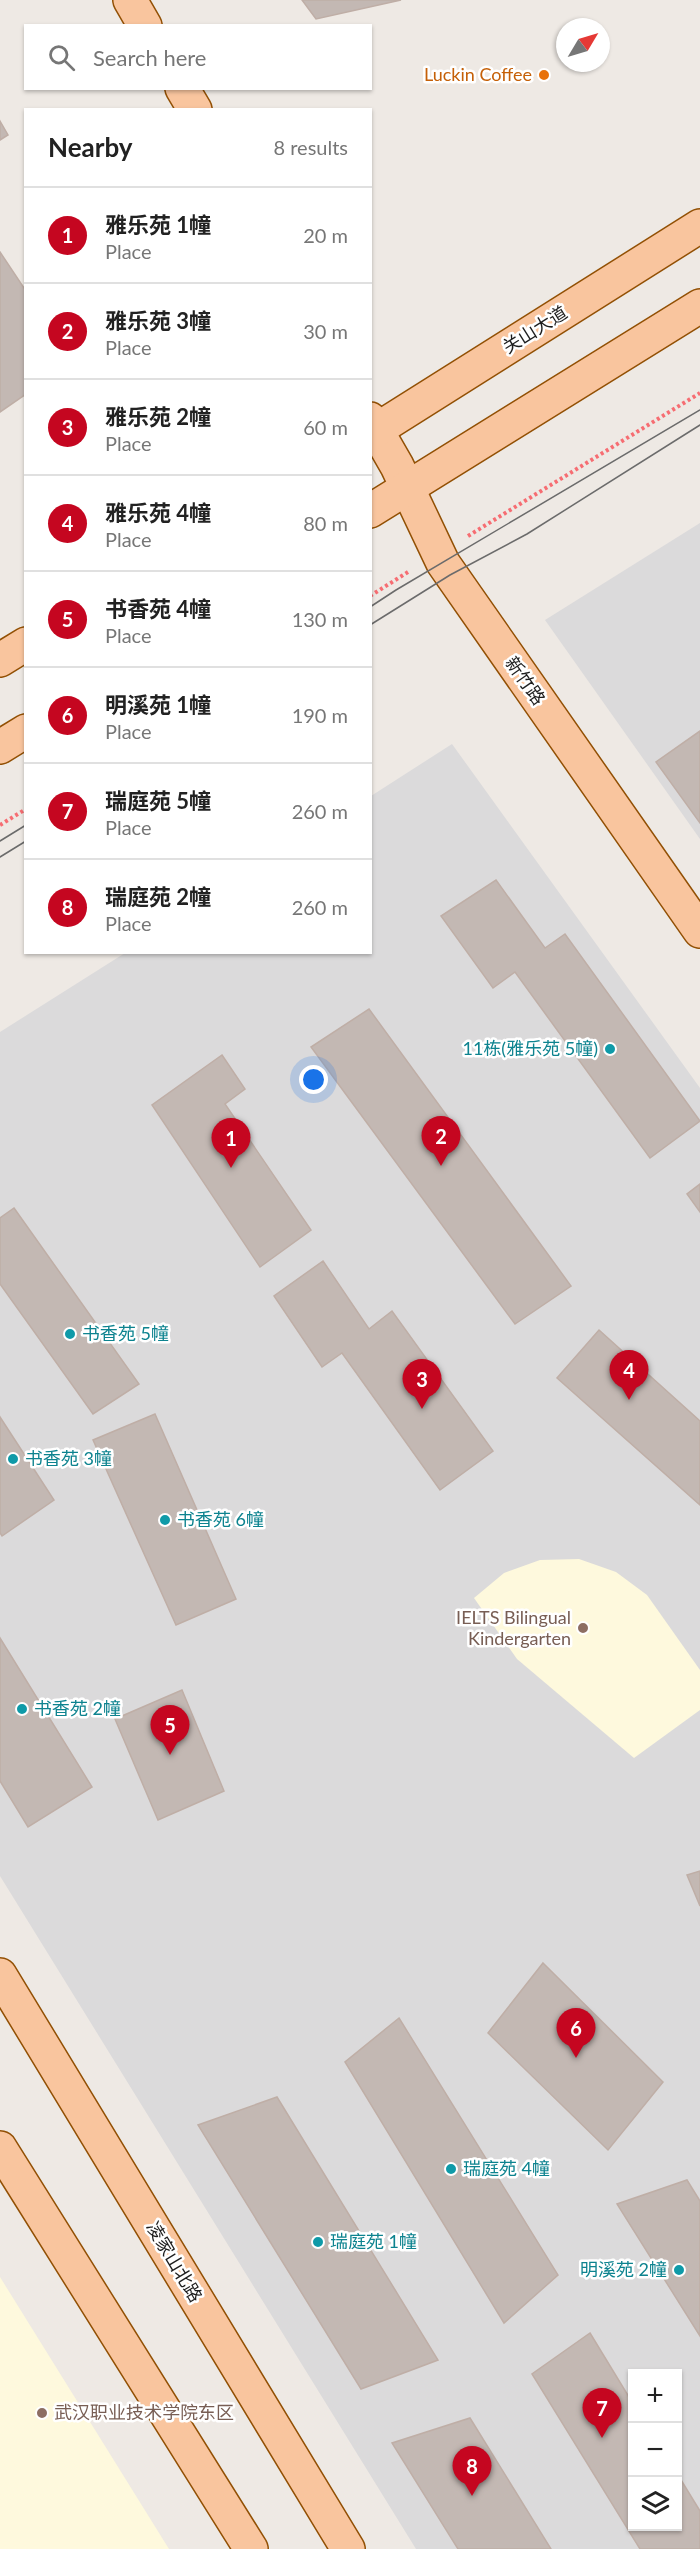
<!DOCTYPE html>
<meta charset="utf-8">
<style>
body{margin:0;font-family:Lato,"Noto Sans SC",sans-serif;background:#f6f6f6;color:#222}
.controls{position:absolute;right:18px;bottom:18px;display:grid;overflow:hidden;border-radius:0px;box-shadow:0 2px 4px #0004}
.controls button{width:54px;height:54px;display:grid;place-items:center;padding:0;border:0;border-bottom:2px solid #e0e0e0;background:#fff;color:#222;font:30px sans-serif}
.compass{position:absolute;left:556px;top:18px;width:54px;height:54px;border-radius:50%;background:#fff;box-shadow:0 2px 4px #0004;rotate:52deg}
.you{position:absolute;left:314px;top:1080px;width:21px;height:21px;margin:-15px;border:4px solid #fff;border-radius:50%;background:#1a73e8;box-shadow:0 0 0 9px #1a73e833}
.badge{display:grid;place-items:center;width:39px;height:39px;border-radius:50%;background:#c50620;color:#fff;font-size:20px;font-weight:700}
.pin{position:absolute;translate:-50% -50px;filter:drop-shadow(0 2px 3px #0008)}
.pin::after{content:'';position:absolute;top:32px;width:21px;height:18px;background:inherit;clip-path:polygon(0 0,100% 0,50% 100%)}
.list{margin:0;padding:0;list-style:none}
h2{display:flex;justify-content:space-between;align-items:center;height:78px;margin:0;padding:0 24px;font-size:26px}
h2 small{font-size:20px;font-weight:400;color:#767676}
.list li{display:grid;grid-template-columns:39px 1fr auto;gap:18px;align-items:center;box-sizing:border-box;height:96px;padding:0 24px;border-top:2px solid #e0e0e0}
.list b{display:block;font-size:22px;white-space:nowrap}
.list p{margin:0;font-size:20px;white-space:nowrap;color:#767676}
.list em{font-size:20px;font-style:normal;color:#767676}
.icon{flex:none;width:33px;height:33px;fill:none;stroke:currentColor;stroke-width:2;stroke-linecap:round;stroke-linejoin:round}
.map{position:relative;flex:none;width:700px;height:2549px;overflow:hidden}
.search{position:absolute;background:#fff;box-shadow:0 2px 4px #0004;left:24px;top:24px;width:348px;height:66px;display:flex;align-items:center;gap:15px;box-sizing:border-box;padding:0 21px;border-radius:0px;color:#767676;font-size:22px}
.panel{position:absolute;background:#fff;box-shadow:0 2px 4px #0004;left:24px;top:108px;width:348px;height:846px;border-radius:0px}
.map>svg:first-child{display:block}
.residential{fill:#dbdadb;fill-rule:evenodd}
.education{fill:#fef9dd}
.building{fill:#c3b8b3;stroke:#bfaea6;stroke-width:1.5}
.lines{fill:none;stroke-linecap:round;stroke-linejoin:round}
.major-casing{stroke:#925004;stroke-width:36}
.path{stroke:#f66d72;stroke-width:4;stroke-dasharray:3 3;stroke-linecap:butt}
.major{stroke:#f9c59e;stroke-width:33}
.tram{stroke:#6b6b6b;stroke-width:1.5}
.food-dot{fill:#e8710a;stroke:#fff;stroke-width:2}
.culture-dot{fill:#0f9aa8;stroke:#fff;stroke-width:2}
.education-dot{fill:#8d6e63;stroke:#fff;stroke-width:2}
.labels{text-anchor:middle;stroke-width:5;stroke-linejoin:round;paint-order:stroke}
.food-label{font-size:18px;fill:#c56008;stroke:#fff;text-anchor:end}
.street-label{font-size:18px;fill:#1d1d1d;stroke:#fff}
.culture-label{font-size:18px;fill:#0d838f;stroke:#fff;text-anchor:start}
.education-label{font-size:18px;fill:#785e54;stroke:#fff;text-anchor:end}
</style>
<div class="map">
<svg width="700" height="2549" viewBox="0 0 700 2549">
<rect width="100%" height="100%" fill="#eee9e4"/>
<g class="residential">
<polygon points="700,523 700,839 545,620"/>
<path d="M452 744 700 1088V2549H416L0 1876V1032L125 953 370 952 371 796ZM632 2374H678V2526H632Z"/>
</g>
<g class="education">
<polygon points="579,1559 616,1572 647,1595 700,1670 700,1710 634,1758 517,1659 474,1598 504,1573 540,1560"/>
<polygon points="0,2277 169,2549 0,2549"/>
</g>
<g class="building">
<polygon points="302,0 401,0 316,19"/>
<polygon points="0,121 8,135 0,140"/>
<polygon points="0,252 26,291 26,394 0,412"/>
<polygon points="700,731 700,823 656,762"/>
<polygon points="496,880 545,948 565,934 700,1121 650,1158 515,972 493,988 441,916"/>
<polygon points="369,1009 571,1286 515,1324 311,1047"/>
<polygon points="222,1055 245,1089 225,1104 311,1230 260,1267 152,1105"/>
<polygon points="700,1184 700,1212 687,1194"/>
<polygon points="14,1208 139,1384 93,1414 0,1284 0,1218"/>
<polygon points="323,1261 369,1329 392,1311 493,1451 440,1490 342,1353 322,1367 274,1296"/>
<polygon points="599,1330 700,1421 700,1505 557,1378"/>
<polygon points="155,1414 236,1599 176,1625 93,1440"/>
<polygon points="0,1417 54,1500 2,1536 0,1533"/>
<polygon points="0,1638 92,1787 28,1827 0,1781"/>
<polygon points="182,1690 224,1791 158,1820 115,1719"/>
<polygon points="700,1871 700,1906 687,1875"/>
<polygon points="543,1963 663,2082 608,2150 488,2033"/>
<polygon points="399,2018 558,2275 504,2323 345,2062"/>
<polygon points="277,2097 438,2360 361,2389 198,2125"/>
<polygon points="687,2180 700,2201 700,2336 617,2204"/>
<polygon points="590,2333 632,2402 632,2526 678,2526 678,2475 700,2511 700,2549 640,2549 532,2374"/>
<polygon points="470,2418 551,2549 458,2549 392,2443"/>
</g>
<g class="lines">
<g class="major-casing">
<g id="major">
<polyline points="130,0 145,26"/>
<polyline points="182,88 195,110"/>
<polyline points="370,419 397,466 443,563 700,931"/>
<polyline points="370,434 700,226"/>
<polyline points="370,511 700,306"/>
<polyline points="0,660 26,644"/>
<polyline points="0,747 26,731"/>
<polyline points="0,1975 348,2549"/>
<polyline points="0,2148 251,2549"/>
</g>
</g>
<g class="path">
<polyline points="468,536 700,393"/>
<polyline points="370,596 408,572"/>
<polyline points="0,825 26,809"/>
</g>
<use href="#major" class="major"/>
<g class="tram">
<polyline points="370,607 396,590 700,410"/>
<polyline points="370,625 450,575 527,534 700,425"/>
<polyline points="0,841 26,825"/>
<polyline points="0,857 26,841"/>
</g>
</g>
<circle class="food-dot" cx="544" cy="75" r="6"/>
<g class="culture-dot">
<circle cx="610" cy="1049" r="6"/>
<circle cx="70" cy="1334" r="6"/>
<circle cx="13" cy="1459" r="6"/>
<circle cx="165" cy="1520" r="6"/>
<circle cx="22" cy="1709" r="6"/>
<circle cx="451" cy="2169" r="6"/>
<circle cx="318" cy="2242" r="6"/>
<circle cx="679" cy="2270" r="6"/>
</g>
<g class="education-dot">
<circle cx="583" cy="1628" r="6"/>
<circle cx="42" cy="2413" r="6"/>
</g>
<g class="labels">
<g class="food-label">
<text x="532" y="81">Luckin Coffee</text>
</g>
<g class="street-label">
<text transform="translate(535 330) rotate(-32)" y="6">关山大道</text>
<text transform="translate(525 681) rotate(55)" y="6">新竹路</text>
<text transform="translate(174 2262) rotate(59)" y="6">凌家山北路</text>
</g>
<g class="culture-label">
<text x="598" y="1055" text-anchor="end">11栋(雅乐苑 5幢)</text>
<text x="82" y="1340">书香苑 5幢</text>
<text x="25" y="1465">书香苑 3幢</text>
<text x="177" y="1526">书香苑 6幢</text>
<text x="34" y="1715">书香苑 2幢</text>
<text x="463" y="2175">瑞庭苑 4幢</text>
<text x="330" y="2248">瑞庭苑 1幢</text>
<text x="667" y="2276" text-anchor="end">明溪苑 2幢</text>
</g>
<g class="education-label">
<text x="571" y="1624">IELTS Bilingual<tspan x="571" dy="21">Kindergarten</tspan></text>
<text x="54" y="2419" text-anchor="start">武汉职业技术学院东区</text>
</g>
</g>
</svg>
<div class="controls">
<button>+</button>
<button>−</button>
<button><svg class="icon" aria-label="layers" viewBox="0 0 24 24"><path d="M12 4l9 5-9 5-9-5zM3 14l9 5 9-5"/></svg></button>
</div>
<svg class="compass" viewBox="-18 -18 36 36"><path d="M0-13l5 13h-10z" fill="#e53935"/><path d="M0 13l5-13h-10z" fill="#767676"/></svg>
<div class="you"></div>
<div class="pin badge" style="left:231px;top:1168px">1</div>
<div class="pin badge" style="left:441px;top:1166px">2</div>
<div class="pin badge" style="left:422px;top:1409px">3</div>
<div class="pin badge" style="left:629px;top:1400px">4</div>
<div class="pin badge" style="left:170px;top:1755px">5</div>
<div class="pin badge" style="left:576px;top:2058px">6</div>
<div class="pin badge" style="left:602px;top:2438px">7</div>
<div class="pin badge" style="left:472px;top:2496px">8</div>
<div class="search"><svg class="icon" aria-label="search" viewBox="0 0 24 24"><circle cx="10" cy="10" r="6"/><path d="M15 15l6 6"/></svg>Search here</div>
<section class="panel">
<h2>Nearby<small>8 results</small></h2>
<ul class="list">
<li><span class="badge">1</span><div><b>雅乐苑 1幢</b><p>Place</p></div><em>20 m</em></li>
<li><span class="badge">2</span><div><b>雅乐苑 3幢</b><p>Place</p></div><em>30 m</em></li>
<li><span class="badge">3</span><div><b>雅乐苑 2幢</b><p>Place</p></div><em>60 m</em></li>
<li><span class="badge">4</span><div><b>雅乐苑 4幢</b><p>Place</p></div><em>80 m</em></li>
<li><span class="badge">5</span><div><b>书香苑 4幢</b><p>Place</p></div><em>130 m</em></li>
<li><span class="badge">6</span><div><b>明溪苑 1幢</b><p>Place</p></div><em>190 m</em></li>
<li><span class="badge">7</span><div><b>瑞庭苑 5幢</b><p>Place</p></div><em>260 m</em></li>
<li><span class="badge">8</span><div><b>瑞庭苑 2幢</b><p>Place</p></div><em>260 m</em></li>
</ul>
</section>
</div>
